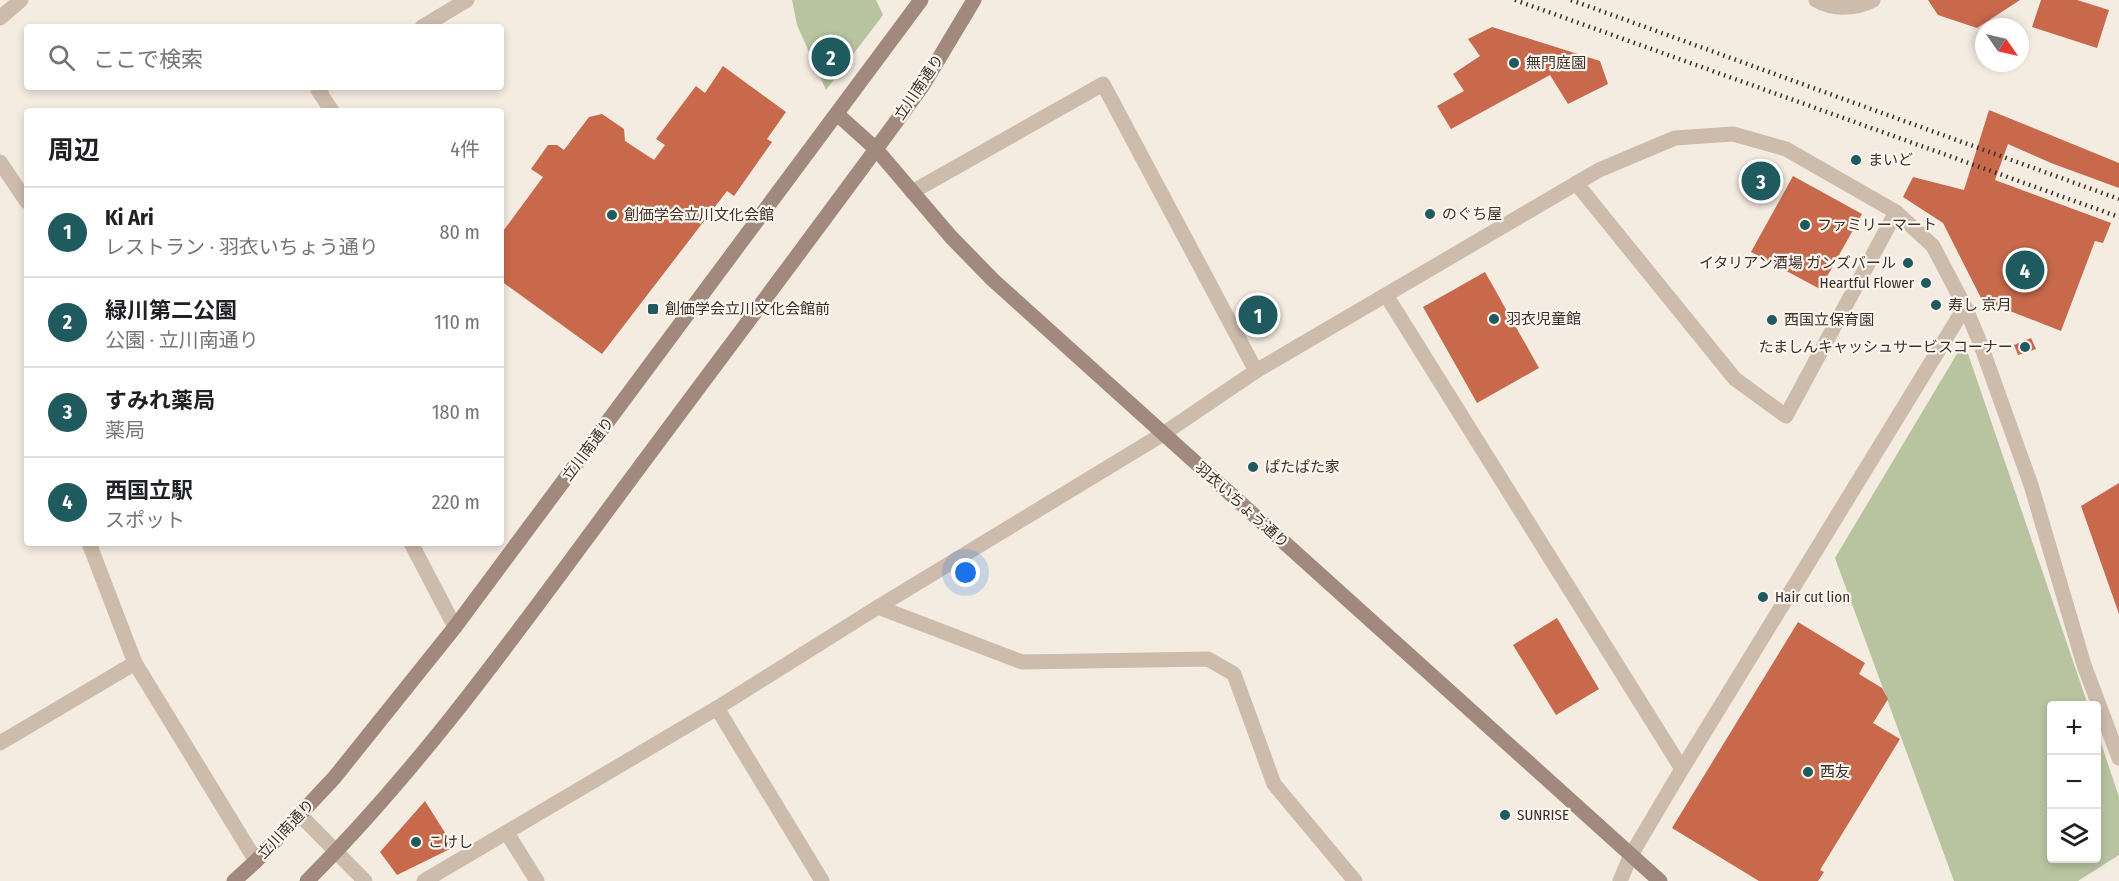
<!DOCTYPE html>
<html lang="ja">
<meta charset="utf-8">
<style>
body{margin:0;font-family:"Fira Sans Condensed","Noto Sans JP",sans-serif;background:#f2f2f2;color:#202124}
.controls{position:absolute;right:18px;bottom:18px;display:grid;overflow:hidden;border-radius:6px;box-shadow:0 3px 9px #0003}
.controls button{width:54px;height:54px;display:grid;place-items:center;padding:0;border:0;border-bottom:2px solid #e0e0e0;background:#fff;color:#202124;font:30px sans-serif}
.compass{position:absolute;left:1975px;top:18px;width:54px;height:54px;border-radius:50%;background:#fff;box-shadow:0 3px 9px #0003;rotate:124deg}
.you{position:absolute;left:966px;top:573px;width:21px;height:21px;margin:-15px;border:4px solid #fff;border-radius:50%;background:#1a73e8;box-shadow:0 0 0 9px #1a73e833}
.badge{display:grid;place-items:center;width:39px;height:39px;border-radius:50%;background:#1f5a5e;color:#fff;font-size:20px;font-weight:700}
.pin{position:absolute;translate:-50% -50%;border:3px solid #fff;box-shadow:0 2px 6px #0006}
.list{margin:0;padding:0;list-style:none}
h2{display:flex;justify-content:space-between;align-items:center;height:78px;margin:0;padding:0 24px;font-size:26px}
h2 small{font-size:20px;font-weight:400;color:#757577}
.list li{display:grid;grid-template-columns:39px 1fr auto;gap:18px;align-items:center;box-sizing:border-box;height:90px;padding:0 24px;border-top:2px solid #e0e0e0}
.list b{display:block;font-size:22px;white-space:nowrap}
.list p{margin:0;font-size:20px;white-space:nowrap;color:#757577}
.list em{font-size:20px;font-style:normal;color:#757577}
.icon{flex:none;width:33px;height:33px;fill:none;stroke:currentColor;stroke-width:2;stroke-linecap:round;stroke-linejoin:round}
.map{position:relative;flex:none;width:2119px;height:881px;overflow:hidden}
.search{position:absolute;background:#fff;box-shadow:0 3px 9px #0003;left:24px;top:24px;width:480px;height:66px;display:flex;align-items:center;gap:15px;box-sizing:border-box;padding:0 21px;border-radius:6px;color:#757577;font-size:22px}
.panel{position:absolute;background:#fff;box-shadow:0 3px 9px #0003;left:24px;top:108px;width:480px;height:438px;border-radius:6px}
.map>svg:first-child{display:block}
.green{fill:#b8c4a0}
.building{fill:#c8694b}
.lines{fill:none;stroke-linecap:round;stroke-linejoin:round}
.lane{stroke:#cdbbac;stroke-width:15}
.street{stroke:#cdbbac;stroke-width:15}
.secondary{stroke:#a18a7d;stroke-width:15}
.rail{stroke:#3b302b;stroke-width:4.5;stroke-dasharray:1.5 4.5;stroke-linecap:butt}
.poi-dot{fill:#1f5a5e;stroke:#fbf5ee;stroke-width:2}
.labels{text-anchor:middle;stroke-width:4.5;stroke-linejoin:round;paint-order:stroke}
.poi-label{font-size:15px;fill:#3b302b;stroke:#fbf5ee;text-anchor:start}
.street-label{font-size:15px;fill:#3b302b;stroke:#fbf5ee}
</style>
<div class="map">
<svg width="2119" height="881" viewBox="0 0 2119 881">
<rect width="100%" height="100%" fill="#f4ebe1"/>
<g class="green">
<polygon points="792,0 876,0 883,15 826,90 797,25"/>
<polygon points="1964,342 2088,705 2052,706 2052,858 2096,858 2097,731 2119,797 2119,855 2078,881 1954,881 1835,558"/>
</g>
<g class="building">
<polygon points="1928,0 2020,0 1977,28 1938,15"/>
<polygon points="2041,0 2077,0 2109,10 2097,48 2032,27"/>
<polygon points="1492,27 1600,61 1608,84 1568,104 1550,75 1451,129 1437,106 1464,91 1453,74 1480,56 1468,39"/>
<polygon points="723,66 786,112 767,139 772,142 734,196 727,191 602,354 501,281 501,234 543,177 531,169 548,145 557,145 564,150 589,117 602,114 624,129 625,141 654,160 665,145 656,139 696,86 705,93"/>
<polygon points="1989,110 2119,163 2119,188 2051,163 2008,144 1995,180 2111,223 2103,243 2095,241 2061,331 1982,300 1943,223 1903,197 1913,177 1964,190"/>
<polygon points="1793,176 1862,214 1820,289 1751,252"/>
<polygon points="1485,272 1539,368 1477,403 1423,307"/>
<polygon points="2031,338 2036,349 2018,355 2014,345"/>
<polygon points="2119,483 2119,614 2081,506"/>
<polygon points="1557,618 1599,689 1556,715 1513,645"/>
<polygon points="1798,622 1865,663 1859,674 1882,688 1888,699 1873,723 1900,739 1820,870 1824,872 1818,881 1759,881 1672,828"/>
<polygon points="425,801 454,847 397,875 380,852"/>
</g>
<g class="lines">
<g class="lane">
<polyline points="422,27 467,0"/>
<polyline points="322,87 318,90 332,111"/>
<polyline points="0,162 27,202"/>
<polyline points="1576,183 1735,379 1786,416 1896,212"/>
<polyline points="912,192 1103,84 1256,371"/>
<polyline points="1386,295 1682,769"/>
<polyline points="878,607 1022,662 1208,659 1234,674 1274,784 1355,881"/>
<polyline points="507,833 537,881"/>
</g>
<g class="street">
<path d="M1816 0C1833 10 1856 9 1873 0"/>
<polyline points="0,18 21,0"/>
<polyline points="89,543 135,663 256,861"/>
<polyline points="411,543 455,627"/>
<polyline points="717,708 822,881"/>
<polyline points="0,743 135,663"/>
<polyline points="300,815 365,881"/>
<polyline points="424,881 717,708 878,607 1163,434 1256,371 1599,170 1675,138 1733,134 1786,149 1896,212 1933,246 1965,307 1979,340 2031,485 2084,665 2119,758"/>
<polyline points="1620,881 1631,855 1682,769 1965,307"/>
</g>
<g class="secondary">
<polyline points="837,114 876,149 951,237 993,280 1660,881"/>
<polyline points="234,881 256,861 334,778 455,627 921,0"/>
<path d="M307 881C422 766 516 634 613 503 716 364 821 225 923 85L974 0"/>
</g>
<g class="rail">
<polyline points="1515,0 2119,217"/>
<polyline points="1571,0 2119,199"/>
</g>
</g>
<g class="poi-dot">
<circle cx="1514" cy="63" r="6"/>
<circle cx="1856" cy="160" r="6"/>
<circle cx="1430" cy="214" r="6"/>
<circle cx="612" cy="215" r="6"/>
<circle cx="1805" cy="225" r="6"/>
<circle cx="1908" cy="263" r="6"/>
<circle cx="1926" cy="283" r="6"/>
<circle cx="1936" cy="305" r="6"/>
<rect x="647" y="303" width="12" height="12" rx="3"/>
<circle cx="1494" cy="319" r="6"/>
<circle cx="1772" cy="320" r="6"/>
<circle cx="2025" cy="347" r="6"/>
<circle cx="1253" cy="467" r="6"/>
<circle cx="1763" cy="597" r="6"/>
<circle cx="1808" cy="772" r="6"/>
<circle cx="1505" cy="815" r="6"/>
<circle cx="416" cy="842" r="6"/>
</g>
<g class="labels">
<g class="poi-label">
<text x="1526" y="68">無門庭園</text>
<text x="1868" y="165">まいど</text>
<text x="1442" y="219">のぐち屋</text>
<text x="624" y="220">創価学会立川文化会館</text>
<text x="1817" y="230">ファミリーマート</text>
<text x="1896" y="268" text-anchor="end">イタリアン酒場 ガンズバール</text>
<text x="1914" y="288" text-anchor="end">Heartful Flower</text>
<text x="1948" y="310">寿し 京月</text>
<text x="665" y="314">創価学会立川文化会館前</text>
<text x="1506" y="324">羽衣児童館</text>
<text x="1784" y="325">西国立保育園</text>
<text x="2013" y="352" text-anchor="end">たましんキャッシュサービスコーナー</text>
<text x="1265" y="472">ぱたぱた家</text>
<text x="1775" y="602">Hair cut lion</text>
<text x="1820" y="777">西友</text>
<text x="1517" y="820">SUNRISE</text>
<text x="428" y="847">こけし</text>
</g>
<g class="street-label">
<text transform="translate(919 87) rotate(-56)" y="5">立川南通り</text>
<text transform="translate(588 449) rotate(-53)" y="5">立川南通り</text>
<text transform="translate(1242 505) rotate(42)" y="5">羽衣いちょう通り</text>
<text transform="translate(286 829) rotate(-47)" y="5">立川南通り</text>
</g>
</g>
</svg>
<div class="controls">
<button>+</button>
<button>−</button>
<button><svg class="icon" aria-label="layers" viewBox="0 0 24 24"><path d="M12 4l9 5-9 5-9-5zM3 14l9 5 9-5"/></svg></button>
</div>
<svg class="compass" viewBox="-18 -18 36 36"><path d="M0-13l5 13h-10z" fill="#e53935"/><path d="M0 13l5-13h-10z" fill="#757577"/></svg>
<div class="you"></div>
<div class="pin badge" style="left:1258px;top:315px">1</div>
<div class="pin badge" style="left:831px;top:57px">2</div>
<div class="pin badge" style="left:1761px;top:181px">3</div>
<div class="pin badge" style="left:2025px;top:270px">4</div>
<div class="search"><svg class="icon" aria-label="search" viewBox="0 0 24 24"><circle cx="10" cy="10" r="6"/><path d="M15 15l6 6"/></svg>ここで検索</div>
<section class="panel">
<h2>周辺<small>4件</small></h2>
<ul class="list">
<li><span class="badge">1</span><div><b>Ki Ari</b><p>レストラン · 羽衣いちょう通り</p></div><em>80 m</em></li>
<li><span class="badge">2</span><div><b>緑川第二公園</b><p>公園 · 立川南通り</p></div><em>110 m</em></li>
<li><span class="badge">3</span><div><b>すみれ薬局</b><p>薬局</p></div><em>180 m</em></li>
<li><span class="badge">4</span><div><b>西国立駅</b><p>スポット</p></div><em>220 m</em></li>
</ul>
</section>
</div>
